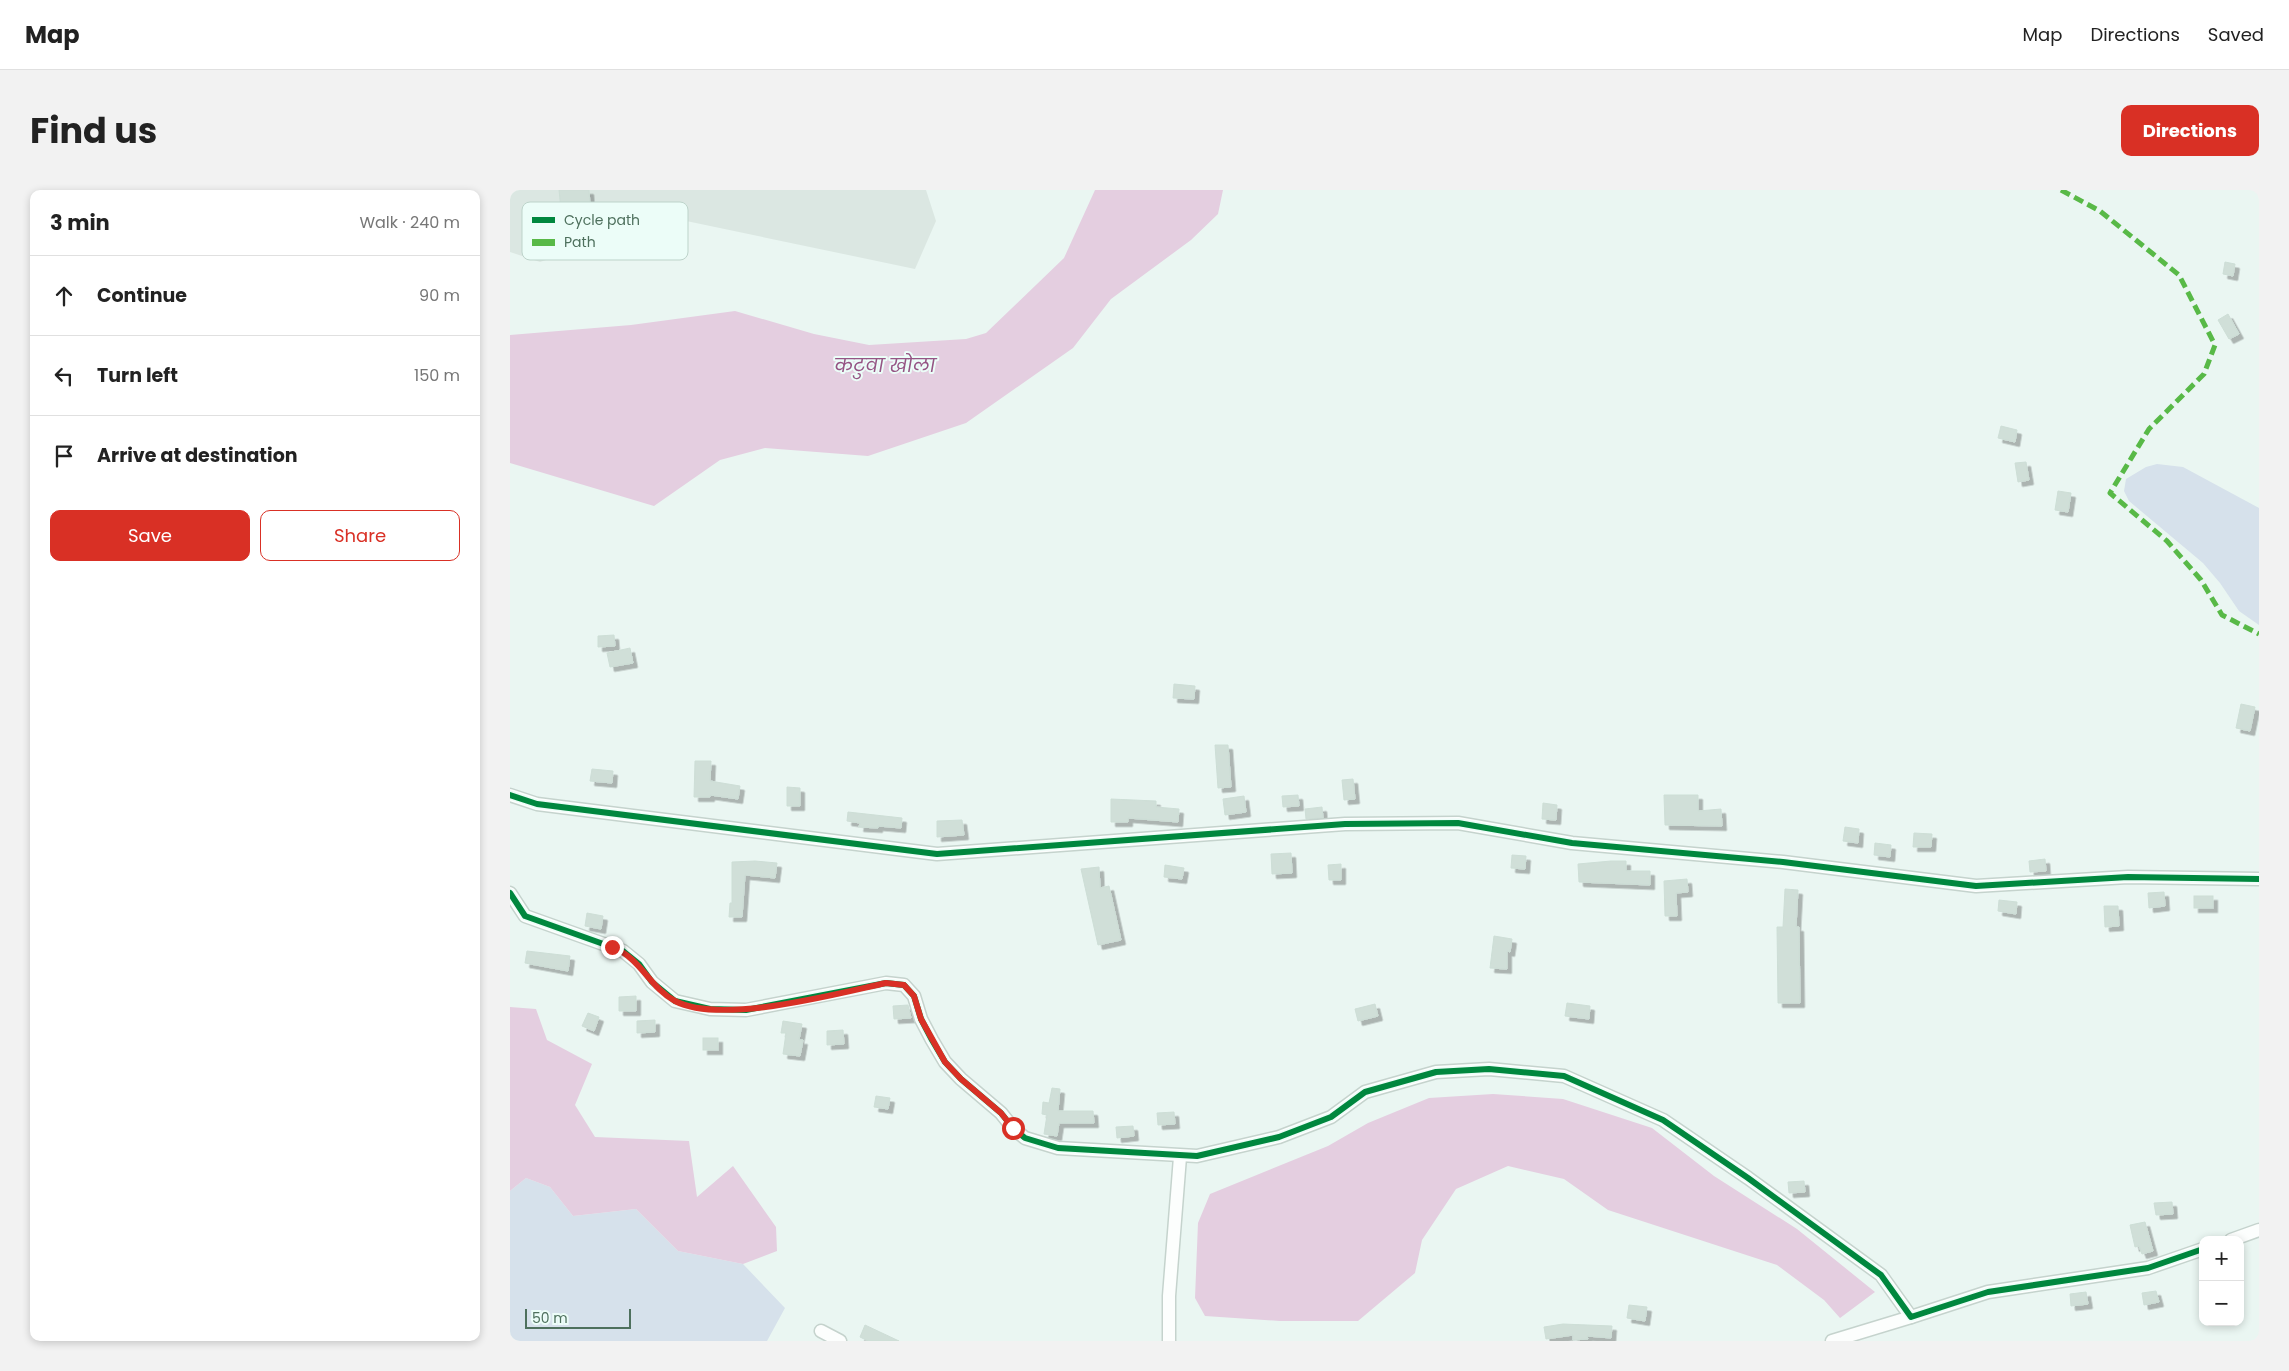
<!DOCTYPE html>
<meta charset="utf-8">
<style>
body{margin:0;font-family:Poppins,"Noto Sans Devanagari",sans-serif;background:#f2f2f2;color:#222}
.controls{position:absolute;right:15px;bottom:15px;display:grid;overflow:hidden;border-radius:10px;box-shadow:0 2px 8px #0003}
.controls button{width:45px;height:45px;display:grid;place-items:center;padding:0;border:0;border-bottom:1px solid #e0e0e0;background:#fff;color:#222;font:25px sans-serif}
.scale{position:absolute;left:15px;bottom:12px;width:106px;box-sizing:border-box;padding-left:5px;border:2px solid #4e705d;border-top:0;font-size:14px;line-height:18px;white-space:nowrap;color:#4e705d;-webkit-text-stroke:4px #ecfdf8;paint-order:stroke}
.stop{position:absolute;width:15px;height:15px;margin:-11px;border:4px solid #d93025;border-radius:50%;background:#fff}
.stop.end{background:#d93025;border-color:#fff;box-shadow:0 1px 5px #0008}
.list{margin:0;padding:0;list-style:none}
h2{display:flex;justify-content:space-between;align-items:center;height:65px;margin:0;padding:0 20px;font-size:21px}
h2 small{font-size:16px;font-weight:400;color:#767676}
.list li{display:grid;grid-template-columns:32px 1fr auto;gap:15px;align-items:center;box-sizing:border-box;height:80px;padding:0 20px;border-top:1px solid #e0e0e0}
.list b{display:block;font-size:19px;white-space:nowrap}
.list em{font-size:16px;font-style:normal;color:#767676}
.actions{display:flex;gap:10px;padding:15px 20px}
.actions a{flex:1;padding:11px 0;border:1px solid #d93025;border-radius:10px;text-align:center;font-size:18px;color:#d93025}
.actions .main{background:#d93025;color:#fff}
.icon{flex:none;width:28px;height:28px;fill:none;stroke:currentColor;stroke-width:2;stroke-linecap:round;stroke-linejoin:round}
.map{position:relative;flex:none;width:1749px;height:1151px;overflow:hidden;border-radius:10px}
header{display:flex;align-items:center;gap:30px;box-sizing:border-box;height:70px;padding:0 25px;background:#fff;border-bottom:1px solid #e0e0e0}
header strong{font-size:24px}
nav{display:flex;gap:28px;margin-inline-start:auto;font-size:18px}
.intro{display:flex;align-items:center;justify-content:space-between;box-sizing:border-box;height:120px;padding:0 30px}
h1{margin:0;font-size:35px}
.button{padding:12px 22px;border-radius:10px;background:#d93025;color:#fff;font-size:18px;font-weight:700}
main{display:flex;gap:30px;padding:0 30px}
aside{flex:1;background:#fff;border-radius:10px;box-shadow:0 2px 8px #0003}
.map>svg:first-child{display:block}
.industrial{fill:#dbe7e2}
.green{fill:#d6e1eb}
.water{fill:#e4cee0}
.building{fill:#d0dfd8;stroke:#cdded6;filter:url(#shadow)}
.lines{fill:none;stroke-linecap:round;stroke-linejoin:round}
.street-casing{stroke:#c5d3cd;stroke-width:15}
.street{stroke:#fcfefd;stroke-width:12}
.quiet{stroke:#58b947;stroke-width:5;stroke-dasharray:10 5;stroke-linecap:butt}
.cycleway-casing{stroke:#ecfdf8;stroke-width:9}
.cycleway{stroke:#00873e;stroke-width:6}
.route{stroke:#d93025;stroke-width:6}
.labels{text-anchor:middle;stroke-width:4;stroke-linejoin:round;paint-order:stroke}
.water-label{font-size:19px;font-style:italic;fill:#955484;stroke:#ecfdf8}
.key{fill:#ecfdf8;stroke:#bdd3ca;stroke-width:1}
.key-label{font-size:14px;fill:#4e705d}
</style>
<header>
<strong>Map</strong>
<nav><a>Map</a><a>Directions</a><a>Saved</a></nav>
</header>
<div class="intro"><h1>Find us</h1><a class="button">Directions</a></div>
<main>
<aside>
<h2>3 min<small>Walk · 240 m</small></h2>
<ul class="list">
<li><svg class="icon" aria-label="ahead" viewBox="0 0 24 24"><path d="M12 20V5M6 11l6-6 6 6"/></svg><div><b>Continue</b></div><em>90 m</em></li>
<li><svg class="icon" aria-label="left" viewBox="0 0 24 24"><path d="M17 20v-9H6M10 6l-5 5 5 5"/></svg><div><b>Turn left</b></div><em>150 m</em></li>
<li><svg class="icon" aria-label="arrive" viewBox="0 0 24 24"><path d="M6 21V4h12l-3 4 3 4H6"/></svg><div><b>Arrive at destination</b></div></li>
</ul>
<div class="actions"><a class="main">Save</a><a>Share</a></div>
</aside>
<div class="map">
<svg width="1749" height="1151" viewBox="0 0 1749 1151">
<defs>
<filter id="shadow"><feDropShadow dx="4.5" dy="4.5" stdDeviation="0" flood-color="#0004"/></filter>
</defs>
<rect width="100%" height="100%" fill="#eaf6f2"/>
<polygon class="industrial" points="0,0 416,0 426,31 405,79 162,28 30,72 0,62"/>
<g class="green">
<polygon points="1647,274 1673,277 1749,318 1749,435 1729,421 1710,393 1693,373 1619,311 1614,301 1616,289 1636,277"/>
<polygon points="16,988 40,997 63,1026 126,1019 168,1061 233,1074 275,1118 257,1151 0,1151 0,1001"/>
</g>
<g class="water">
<polygon points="585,0 713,0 708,24 681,50 601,109 563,158 456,233 358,266 255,258 210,270 144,316 0,273 0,145 121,135 225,121 304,144 359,155 456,149 476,143 554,68"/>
<polygon points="0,817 26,819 37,850 82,874 65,915 85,947 179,951 187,1007 223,976 266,1037 267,1061 233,1074 168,1061 126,1019 63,1026 40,997 16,988 0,1001"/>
<polygon points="983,904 1053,909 1142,938 1204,986 1287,1039 1365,1102 1330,1128 1314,1110 1267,1075 1098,1020 1054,989 998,976 946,999 912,1050 905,1083 848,1131 770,1131 695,1126 685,1108 688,1033 700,1004 818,956 858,933 919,908"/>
</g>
<g class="building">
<polygon points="49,0 79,0 81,28 52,30"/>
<polygon points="1715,72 1725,74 1723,86 1713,84"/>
<polygon points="1718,124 1729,144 1719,149 1708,130"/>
<polygon points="1491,236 1507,240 1505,252 1488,248"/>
<polygon points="1516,272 1519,290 1508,292 1505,273"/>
<polygon points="1548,301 1561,303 1558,322 1545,320"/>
<polygon points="104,445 105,456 88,457 88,446"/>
<polygon points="120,458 123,473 100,477 97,463"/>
<polygon points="664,494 685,496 684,509 663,508"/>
<polygon points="1731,514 1745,517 1740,541 1726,538"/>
<polygon points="705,555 718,555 721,597 708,598"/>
<polygon points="185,571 201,571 200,591 230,596 228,609 200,605 200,607 184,607"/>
<polygon points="82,579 103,581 102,593 80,591"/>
<polygon points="843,589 845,609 834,610 832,590"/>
<polygon points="277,597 290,598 290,616 277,616"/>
<polygon points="788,605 789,616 773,617 772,606"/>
<polygon points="1154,605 1188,605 1188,621 1211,619 1212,636 1155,635"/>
<polygon points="734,606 736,622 715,625 713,609"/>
<polygon points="601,609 646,611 646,617 669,619 668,632 618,628 618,632 601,632"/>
<polygon points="1033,613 1047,615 1046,630 1032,629"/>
<polygon points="812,617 813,628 796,629 795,619"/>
<polygon points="338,622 392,628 391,638 368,636 368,638 349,637 350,633 337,631"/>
<polygon points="452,630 454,645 427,647 427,631"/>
<polygon points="1335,637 1349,639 1348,653 1333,651"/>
<polygon points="1404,643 1422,644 1421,657 1403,657"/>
<polygon points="1365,653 1381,655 1380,667 1364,665"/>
<polygon points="781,663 782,683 762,684 761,664"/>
<polygon points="1002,665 1016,666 1015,679 1001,678"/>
<polygon points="1535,669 1536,681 1520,682 1519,671"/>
<polygon points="245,671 267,673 265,688 235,685 232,727 219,727 220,713 222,713 222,672"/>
<polygon points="1101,671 1116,671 1116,681 1140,681 1140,695 1069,692 1068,674"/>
<polygon points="831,674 831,690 819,690 818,675"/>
<polygon points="655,675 674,678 672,689 654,687"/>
<polygon points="589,677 590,698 599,696 611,750 588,755 571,679"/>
<polygon points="1177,689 1178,702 1166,703 1167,726 1155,726 1154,691"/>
<polygon points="1275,699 1288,700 1286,737 1289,737 1290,813 1268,813 1267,737 1273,737"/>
<polygon points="1654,702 1655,716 1639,718 1638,703"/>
<rect x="1684" y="706" width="19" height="12"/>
<polygon points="1489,710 1507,712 1506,724 1488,721"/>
<polygon points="1594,716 1608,716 1609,736 1595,737"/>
<polygon points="77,723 93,726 91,739 75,736"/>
<polygon points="984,746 1002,749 1000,762 997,761 997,779 980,778"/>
<polygon points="17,761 60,766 58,781 15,773"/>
<polygon points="126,806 126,821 109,821 109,807"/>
<polygon points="1057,813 1080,816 1079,829 1055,826"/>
<polygon points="865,814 868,826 848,831 845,819"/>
<polygon points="398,815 401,828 384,829 383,816"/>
<polygon points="78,823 89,827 84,841 72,836"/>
<polygon points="145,830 145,842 127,843 127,831"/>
<polygon points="273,831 292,834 289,850 293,850 290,866 273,864 276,843 271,843"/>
<polygon points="333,840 334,854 317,855 317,841"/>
<rect x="193" y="848" width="15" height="12"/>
<polygon points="542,898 550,899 548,921 583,921 584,933 549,933 547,946 534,944 537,925 532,924 533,912 539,913"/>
<polygon points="366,906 380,908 378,919 364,917"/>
<polygon points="664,922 665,934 648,935 647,923"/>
<polygon points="623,936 624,946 607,948 606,937"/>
<polygon points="1294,991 1295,1002 1279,1003 1278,992"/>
<polygon points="1662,1012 1663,1024 1646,1025 1644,1013"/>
<polygon points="1635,1032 1643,1061 1632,1064 1629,1056 1625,1057 1620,1035"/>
<polygon points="1646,1101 1649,1112 1634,1115 1632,1103"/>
<polygon points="1576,1102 1578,1114 1561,1116 1560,1104"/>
<polygon points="1119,1115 1137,1117 1135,1131 1117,1128"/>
<polygon points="1053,1134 1102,1136 1101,1148 1077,1146 1078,1149 1063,1150 1063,1145 1036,1149 1034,1137"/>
<polygon points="355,1135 389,1151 358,1151 350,1147"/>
</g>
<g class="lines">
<g class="street-casing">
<g id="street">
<polyline points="0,605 27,614 427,664 835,634 948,633 1062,653 1273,672 1466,696 1618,687 1749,689"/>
<polyline points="0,703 15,726 113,761 129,774 142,792 165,811 200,819 236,820 376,793 394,795 404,806 411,829 422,850 435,872 451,889 491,923 503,938 515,948 548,958 687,966 769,947 821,927 855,902 926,882 979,879 1054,886 1153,930 1238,988 1371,1085 1401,1127 1478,1102 1638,1078 1693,1059"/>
<polyline points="1721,1050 1749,1040"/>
<polyline points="311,1141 330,1151"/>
<polyline points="659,1151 659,1106 670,967"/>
<polyline points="1322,1151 1401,1127"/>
</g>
</g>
<use href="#street" class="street"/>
<polyline class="quiet" points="1551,0 1590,21 1669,85 1705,155 1694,184 1639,239 1600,303 1657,351 1691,390 1712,425 1749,444"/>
<g class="cycleway-casing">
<g id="cycleway">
<polyline points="0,605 27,614 427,664 835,634 948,633 1062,653 1273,672 1466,696 1618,687 1749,689"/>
<polyline points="0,703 15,726 113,761 129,774 142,792 165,811 200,819 236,820 376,793 394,795 404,806 411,829 422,850 435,872 451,889 491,923 503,938 515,948 548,958 687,966 769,947 821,927 855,902 926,882 979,879 1054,886 1153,930 1238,988 1371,1085 1401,1127 1478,1102 1638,1078 1693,1059"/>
</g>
</g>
<use href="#cycleway" class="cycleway"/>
</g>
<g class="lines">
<path class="route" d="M102 757C131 768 139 797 165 811 211 835 325 804 376 793L394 795 404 806 411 829 435 872 451 889 491 923 503 938"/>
</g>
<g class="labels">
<g class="water-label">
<text x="375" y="182">कटुवा खोला</text>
</g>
</g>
<rect x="12" y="12" width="166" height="58" rx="8" class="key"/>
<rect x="22" y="27" width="23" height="6" fill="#00873e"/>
<rect x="22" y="49" width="23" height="7" fill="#58b947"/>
<g class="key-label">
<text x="54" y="35">Cycle path</text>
<text x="54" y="57">Path</text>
</g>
</svg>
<div class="controls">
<button>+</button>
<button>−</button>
</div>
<div class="scale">50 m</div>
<div class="stop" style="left:503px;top:938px"></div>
<div class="stop end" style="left:102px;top:757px"></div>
</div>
</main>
